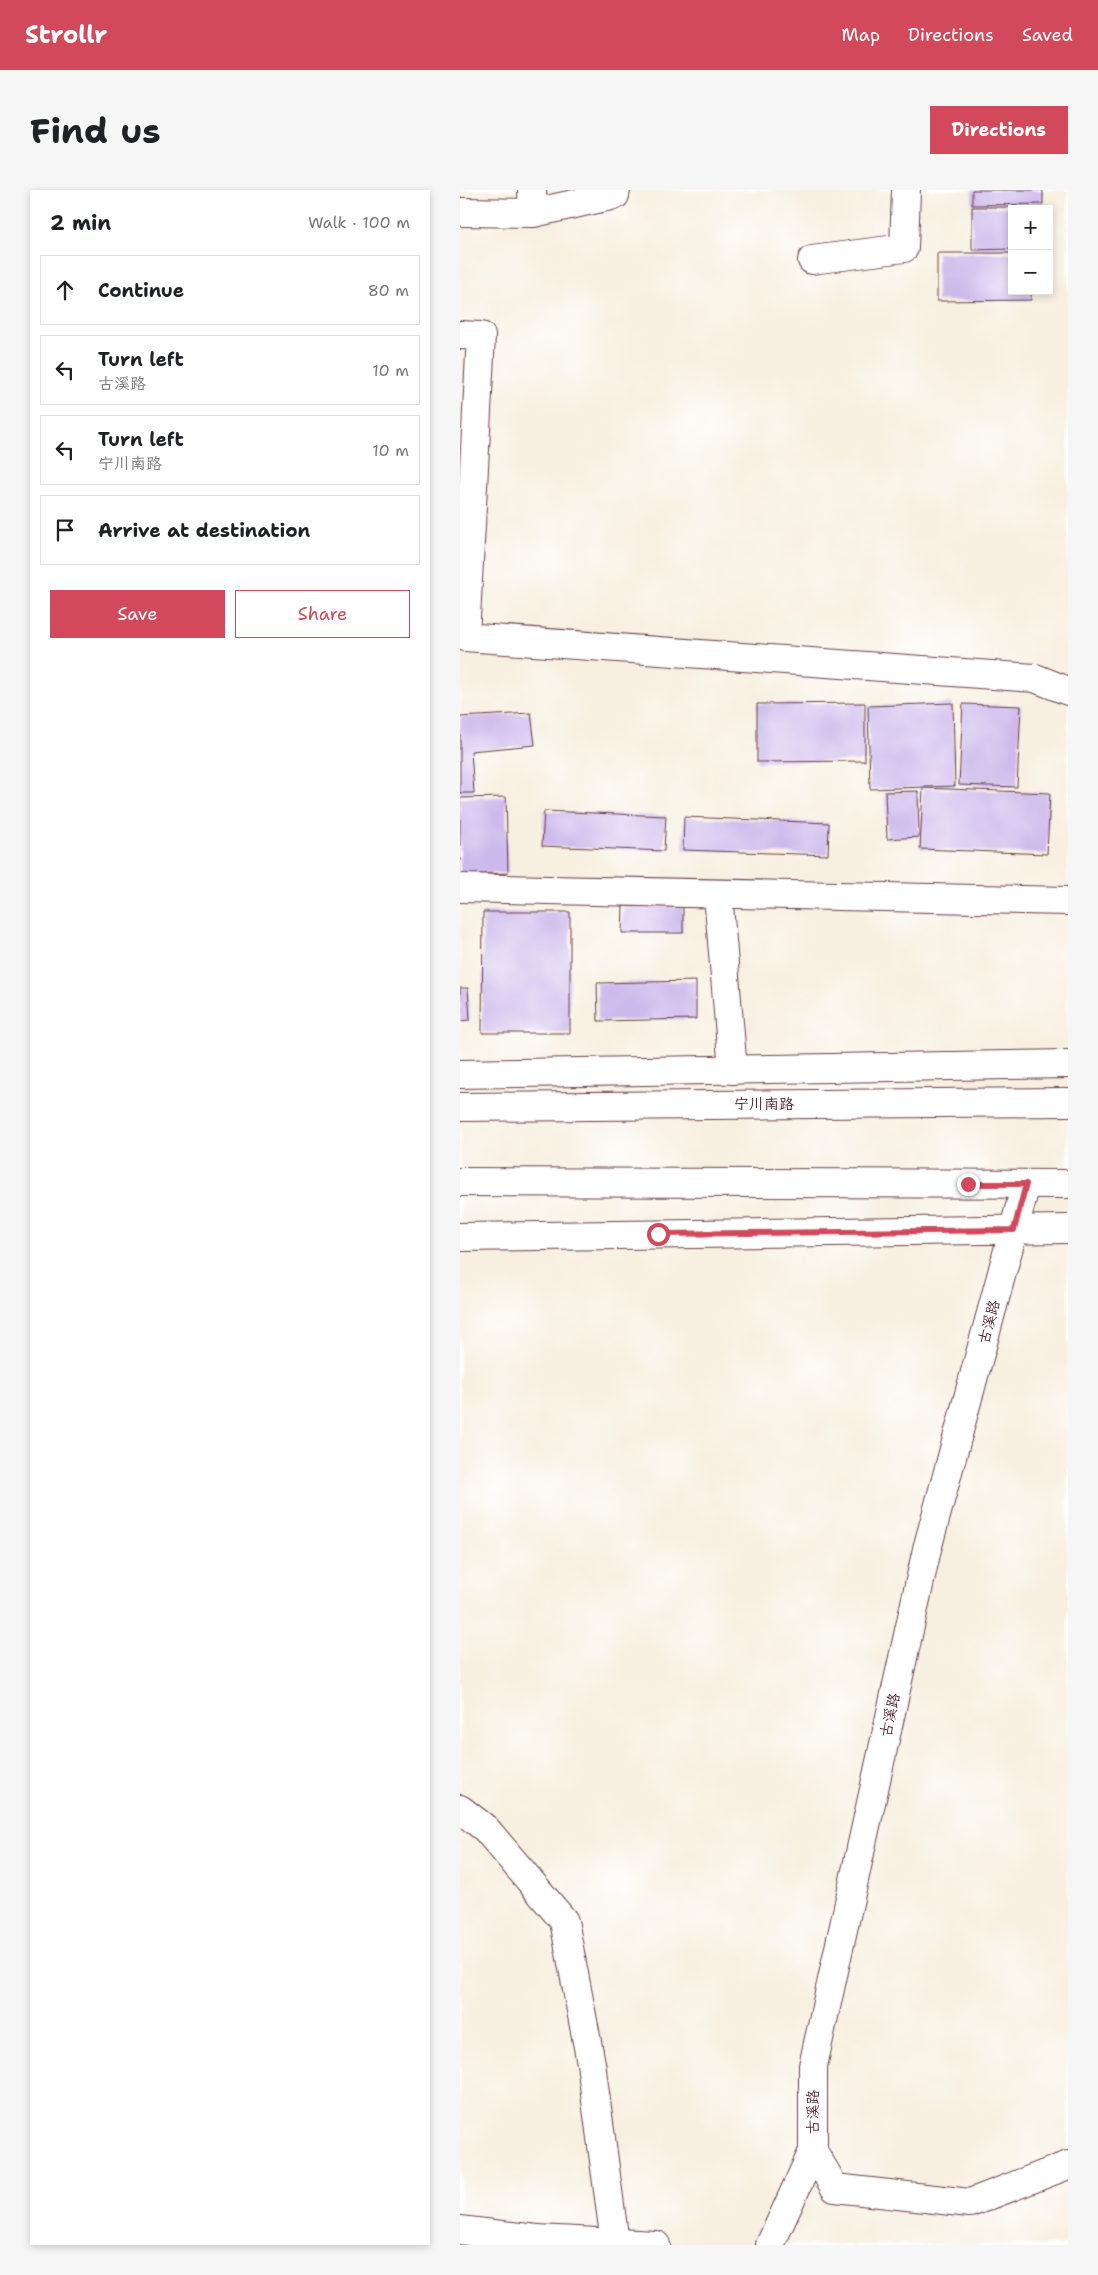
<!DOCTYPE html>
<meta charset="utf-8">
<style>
body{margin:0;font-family:"Shantell Sans","LXGW WenKai TC",sans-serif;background:#f6f6f6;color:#202124}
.controls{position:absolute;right:15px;top:15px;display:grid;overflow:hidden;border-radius:0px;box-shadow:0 2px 8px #0003}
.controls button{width:45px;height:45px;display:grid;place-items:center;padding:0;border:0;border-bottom:1px solid #e0e0e0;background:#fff;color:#202124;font:25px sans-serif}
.stop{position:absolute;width:15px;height:15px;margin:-11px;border:4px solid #d1495b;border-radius:50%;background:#fff}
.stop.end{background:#d1495b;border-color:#fff;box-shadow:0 1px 5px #0008}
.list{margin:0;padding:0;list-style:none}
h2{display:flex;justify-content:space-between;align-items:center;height:65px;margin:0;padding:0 20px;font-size:21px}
h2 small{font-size:16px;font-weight:400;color:#757577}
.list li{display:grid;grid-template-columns:32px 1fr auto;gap:15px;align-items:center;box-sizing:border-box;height:70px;margin:0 10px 10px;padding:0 10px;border:1px solid #e0e0e0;border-radius:0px}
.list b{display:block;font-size:19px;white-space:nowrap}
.list p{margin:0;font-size:16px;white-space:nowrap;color:#757577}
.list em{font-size:16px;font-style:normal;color:#757577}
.actions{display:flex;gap:10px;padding:15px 20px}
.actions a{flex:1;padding:11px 0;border:1px solid #d1495b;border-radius:0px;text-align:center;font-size:18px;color:#d1495b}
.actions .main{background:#d1495b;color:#fff}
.icon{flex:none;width:28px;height:28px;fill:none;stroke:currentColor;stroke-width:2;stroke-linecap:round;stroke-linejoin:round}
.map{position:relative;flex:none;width:608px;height:2055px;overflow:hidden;border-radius:0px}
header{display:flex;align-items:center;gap:30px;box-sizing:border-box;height:70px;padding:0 25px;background:#d1495b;color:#fff}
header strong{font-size:24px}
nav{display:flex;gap:28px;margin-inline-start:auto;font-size:18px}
.intro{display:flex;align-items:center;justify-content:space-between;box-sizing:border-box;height:120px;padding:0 30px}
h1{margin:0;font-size:35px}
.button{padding:12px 22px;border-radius:0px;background:#d1495b;color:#fff;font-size:18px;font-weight:700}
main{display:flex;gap:30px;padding:0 30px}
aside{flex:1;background:#fff;border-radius:0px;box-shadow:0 2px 8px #0003}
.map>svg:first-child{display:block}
.building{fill:#cdb9eb}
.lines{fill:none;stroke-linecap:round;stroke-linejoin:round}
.minor-casing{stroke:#643e46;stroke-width:30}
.major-casing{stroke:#643e46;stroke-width:30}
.minor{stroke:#fff;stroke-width:28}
.major{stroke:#fff;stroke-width:28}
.route{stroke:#d1495b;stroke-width:6}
.labels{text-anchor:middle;stroke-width:4;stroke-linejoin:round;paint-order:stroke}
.street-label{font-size:15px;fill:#4a1f2b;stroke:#fff}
</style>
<header>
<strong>Strollr</strong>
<nav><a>Map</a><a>Directions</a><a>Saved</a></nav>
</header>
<div class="intro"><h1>Find us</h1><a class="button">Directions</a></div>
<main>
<aside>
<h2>2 min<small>Walk · 100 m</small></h2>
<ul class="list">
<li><svg class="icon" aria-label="ahead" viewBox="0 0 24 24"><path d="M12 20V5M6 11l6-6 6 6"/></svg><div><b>Continue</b></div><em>80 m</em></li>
<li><svg class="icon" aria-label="left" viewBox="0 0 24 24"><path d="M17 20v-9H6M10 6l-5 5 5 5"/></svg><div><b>Turn left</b><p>古溪路</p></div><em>10 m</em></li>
<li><svg class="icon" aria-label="left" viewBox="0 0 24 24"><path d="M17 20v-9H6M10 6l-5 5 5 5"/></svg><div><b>Turn left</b><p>宁川南路</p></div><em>10 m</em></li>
<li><svg class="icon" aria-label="arrive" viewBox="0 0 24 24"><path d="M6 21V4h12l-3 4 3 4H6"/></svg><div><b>Arrive at destination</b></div></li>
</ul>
<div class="actions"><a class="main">Save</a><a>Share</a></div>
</aside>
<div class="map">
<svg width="608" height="2055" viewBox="0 0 608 2055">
<rect width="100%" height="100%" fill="#fff"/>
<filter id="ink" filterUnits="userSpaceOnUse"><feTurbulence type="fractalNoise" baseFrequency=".02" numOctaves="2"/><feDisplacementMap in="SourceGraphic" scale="10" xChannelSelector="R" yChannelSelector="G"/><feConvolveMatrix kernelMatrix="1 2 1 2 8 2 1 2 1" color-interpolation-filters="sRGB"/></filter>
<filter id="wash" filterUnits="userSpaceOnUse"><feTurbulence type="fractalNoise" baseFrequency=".0096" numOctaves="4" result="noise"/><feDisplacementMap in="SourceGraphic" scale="20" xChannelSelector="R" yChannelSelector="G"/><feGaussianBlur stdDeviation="1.12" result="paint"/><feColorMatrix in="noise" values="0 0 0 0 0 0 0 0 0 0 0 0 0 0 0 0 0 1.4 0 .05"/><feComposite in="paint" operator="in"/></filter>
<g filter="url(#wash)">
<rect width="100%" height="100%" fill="#f7efdf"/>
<g id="blocks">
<g class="building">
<polygon points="512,0 583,0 583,14 512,15"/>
<polygon points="512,17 552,17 552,59 512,60"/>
<polygon points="477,63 552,63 552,101 571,101 571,110 477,111"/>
<polygon points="405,513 405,571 297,572 297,514"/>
<polygon points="493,513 495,596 410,599 408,516"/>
<polygon points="503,514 561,516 557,597 499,595"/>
<polygon points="71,523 75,555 11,561 14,603 0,603 0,527"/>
<polygon points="463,598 590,603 587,664 460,659"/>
<polygon points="458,601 459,647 427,649 425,602"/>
<polygon points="46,607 48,683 0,685 0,608"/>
<polygon points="84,621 206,626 204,661 82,656"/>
<polygon points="224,627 369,633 368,665 223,660"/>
<polygon points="163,716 223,717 223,743 162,743"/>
<polygon points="23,722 110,722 110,843 22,843"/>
<polygon points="236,791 236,829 138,831 137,793"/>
<polygon points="0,798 8,798 10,830 0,831"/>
</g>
</g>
</g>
<g filter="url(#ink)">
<use href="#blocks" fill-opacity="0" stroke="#643e46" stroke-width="1"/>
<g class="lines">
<g class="minor-casing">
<g id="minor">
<polyline points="72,0 73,23 155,5 156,0"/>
<polyline points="0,22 73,23"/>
<polyline points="352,70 444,58 446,0"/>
<polyline points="0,145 21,146 5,447 575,488 608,501"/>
<polyline points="0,698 608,711"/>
<polyline points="258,704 273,880"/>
<polyline points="0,884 608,874"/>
<polyline points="0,1047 608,1039"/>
<polyline points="0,1619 26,1639 104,1731 131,1873 155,2053"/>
<polyline points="353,1961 375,1998 510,2013 608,1975"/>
<polyline points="0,2040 77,2049"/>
<polyline points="79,2055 77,2049 196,2055"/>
<polyline points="310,2055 353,1961 353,1876 467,1359 566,994"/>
</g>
</g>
<g class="major-casing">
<g id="major">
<polyline points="0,917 608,912"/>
<polyline points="0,992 608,994"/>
</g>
</g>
<use href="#minor" class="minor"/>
<use href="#major" class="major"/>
</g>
</g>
<g class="lines" filter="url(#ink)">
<polyline class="route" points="198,1044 554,1040 566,994 508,994"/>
</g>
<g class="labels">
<g class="street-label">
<text x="304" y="919">宁川南路</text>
<text transform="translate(529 1132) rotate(-75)" y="5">古溪路</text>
<text transform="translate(430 1525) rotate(-78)" y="5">古溪路</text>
<text transform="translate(353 1922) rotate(-90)" y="5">古溪路</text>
</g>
</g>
</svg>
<div class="controls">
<button>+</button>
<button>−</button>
</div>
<div class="stop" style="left:198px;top:1044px"></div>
<div class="stop end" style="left:508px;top:994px"></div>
</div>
</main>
